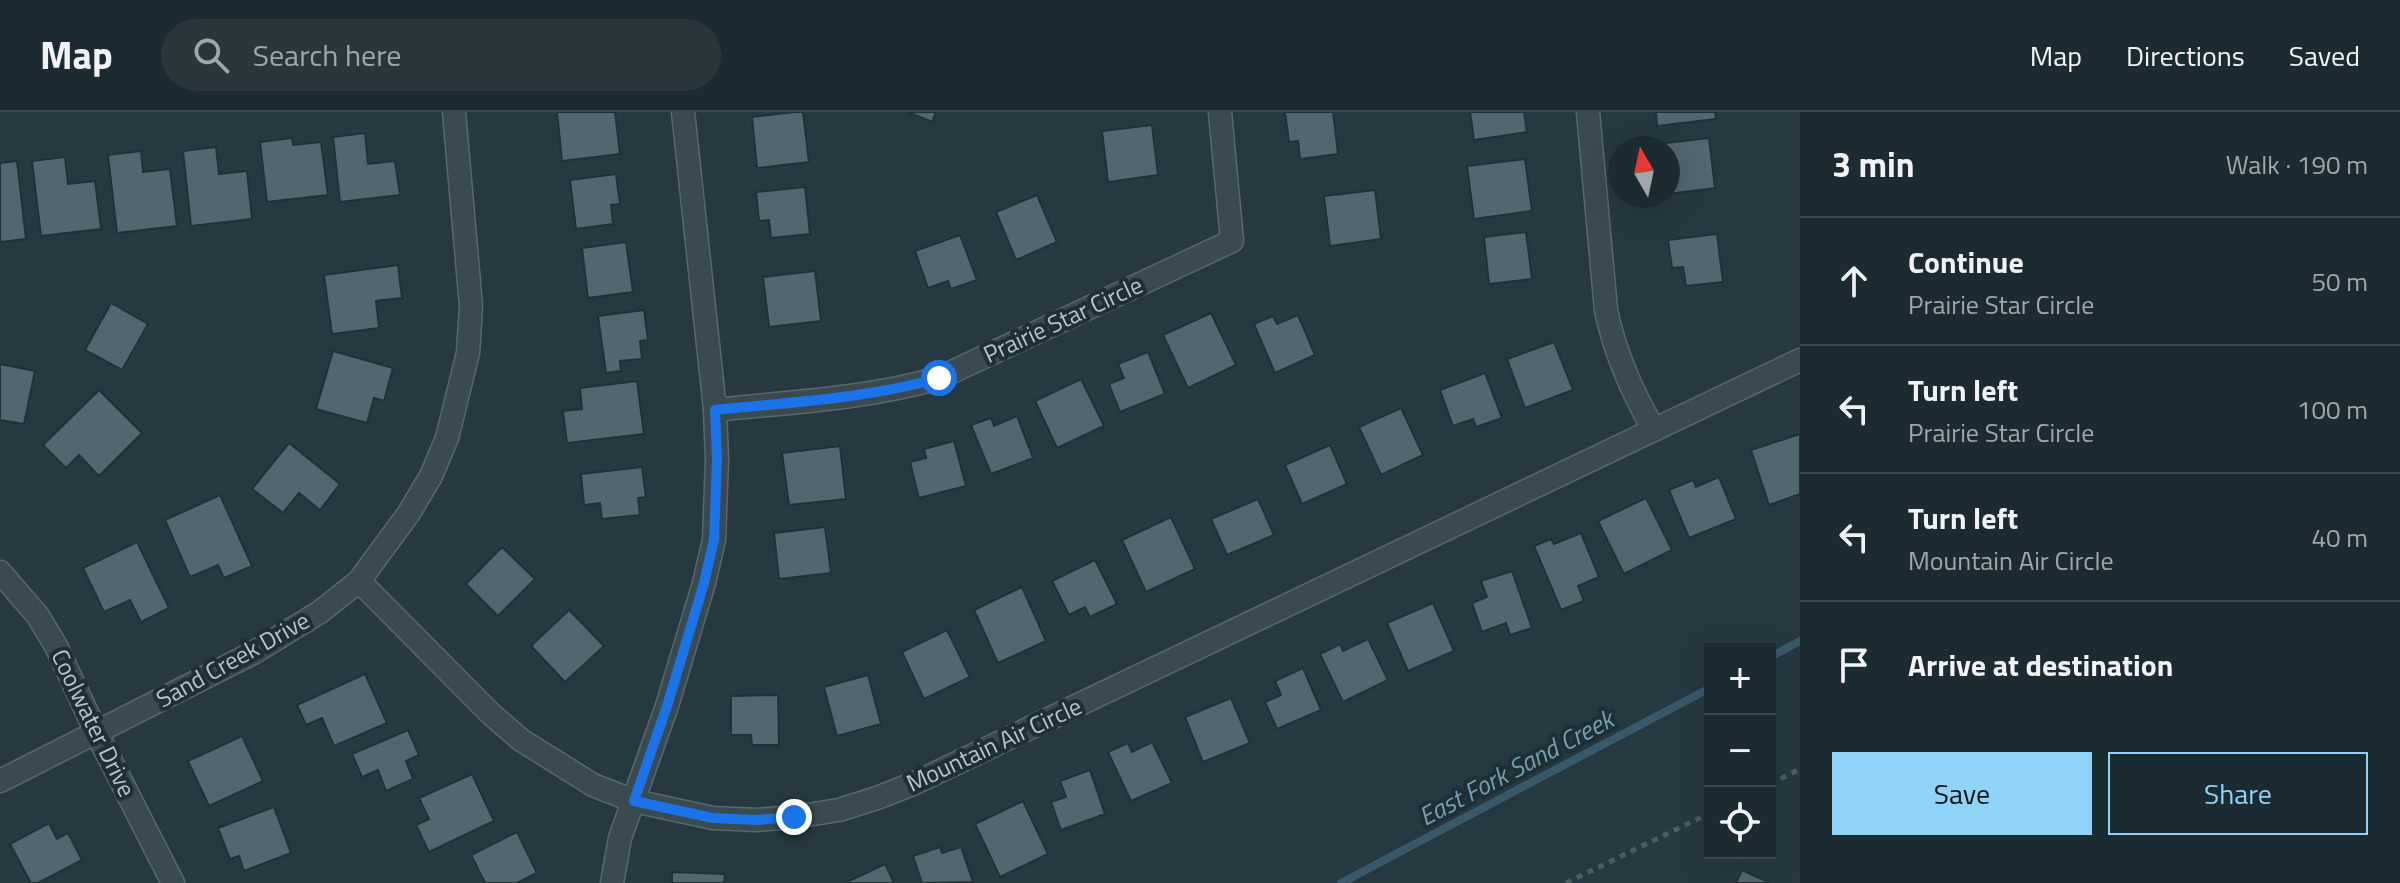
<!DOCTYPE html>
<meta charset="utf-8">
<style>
body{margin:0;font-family:"Titillium Web",sans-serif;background:#29373d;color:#f1f3f6}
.controls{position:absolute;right:24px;bottom:24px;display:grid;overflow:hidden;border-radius:0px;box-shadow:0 8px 32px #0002}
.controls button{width:72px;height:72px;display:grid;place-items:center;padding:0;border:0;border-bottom:2px solid #3a474d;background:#1c2b31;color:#f1f3f6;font:40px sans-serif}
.compass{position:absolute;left:1608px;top:24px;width:72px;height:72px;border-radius:50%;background:#1c2b31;box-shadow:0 8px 32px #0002;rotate:351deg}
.stop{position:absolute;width:24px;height:24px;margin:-18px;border:6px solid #1a73e8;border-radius:50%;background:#fff}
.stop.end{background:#1a73e8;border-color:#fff;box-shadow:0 2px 8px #0008}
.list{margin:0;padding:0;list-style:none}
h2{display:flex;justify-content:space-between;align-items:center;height:104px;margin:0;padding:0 32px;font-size:34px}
h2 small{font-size:26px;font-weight:400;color:#a0a7ab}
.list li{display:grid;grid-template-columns:52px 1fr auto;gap:24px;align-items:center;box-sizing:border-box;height:128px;padding:0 32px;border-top:2px solid #3a474d}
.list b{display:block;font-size:30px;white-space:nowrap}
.list p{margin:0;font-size:26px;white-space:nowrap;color:#a0a7ab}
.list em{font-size:26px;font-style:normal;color:#a0a7ab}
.actions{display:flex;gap:16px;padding:24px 32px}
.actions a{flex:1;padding:18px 0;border:2px solid #8fd4f8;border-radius:0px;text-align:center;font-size:28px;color:#8fd4f8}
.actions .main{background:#8fd4f8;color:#111}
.icon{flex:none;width:44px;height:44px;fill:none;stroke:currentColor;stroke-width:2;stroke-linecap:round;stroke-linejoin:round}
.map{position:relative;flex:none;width:1800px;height:771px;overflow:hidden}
header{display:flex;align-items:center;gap:48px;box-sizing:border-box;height:112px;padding:0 40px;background:#1c2b31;border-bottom:2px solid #3a474d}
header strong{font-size:38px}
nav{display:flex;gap:44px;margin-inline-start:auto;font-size:28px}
.search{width:560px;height:72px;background:#29373d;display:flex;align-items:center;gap:20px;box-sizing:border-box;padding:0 28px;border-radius:44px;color:#a0a7ab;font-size:30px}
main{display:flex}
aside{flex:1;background:#1c2b31}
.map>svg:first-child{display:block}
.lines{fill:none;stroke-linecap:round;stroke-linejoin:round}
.stream{stroke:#3a5968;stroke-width:8}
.building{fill:#51666e;stroke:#213138;stroke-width:2}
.minor-casing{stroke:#58676e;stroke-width:25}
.path{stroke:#48605c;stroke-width:5;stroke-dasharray:6 6;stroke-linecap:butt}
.minor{stroke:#3a4a51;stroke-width:22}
.route{stroke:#1a73e8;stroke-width:10}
.labels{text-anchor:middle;stroke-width:8;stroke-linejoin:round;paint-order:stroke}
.street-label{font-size:24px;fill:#b7c4cb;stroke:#1f2f36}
.water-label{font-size:26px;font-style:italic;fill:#789dae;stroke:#1f2f36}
</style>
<header>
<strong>Map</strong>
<div class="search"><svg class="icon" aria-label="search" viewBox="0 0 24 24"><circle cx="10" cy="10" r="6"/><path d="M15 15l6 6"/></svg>Search here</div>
<nav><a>Map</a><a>Directions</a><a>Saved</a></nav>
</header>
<main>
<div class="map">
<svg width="1800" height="771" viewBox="0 0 1800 771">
<rect width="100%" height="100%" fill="#263941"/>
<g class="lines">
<g class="stream">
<polyline points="1770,545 1800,529"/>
<polyline points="1341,771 1710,576"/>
</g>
</g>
<g class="building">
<polygon points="557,0 615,0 620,42 562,49"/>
<polygon points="795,0 803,0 809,50 757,56 752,5"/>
<polygon points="908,0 936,0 932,10"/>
<polygon points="1285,0 1333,0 1338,42 1300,47 1298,29 1289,30"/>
<polygon points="1470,0 1524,0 1527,20 1474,28"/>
<polygon points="1656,0 1715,0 1716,7 1657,14"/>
<polygon points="1152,13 1158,63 1108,70 1102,19"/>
<polygon points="365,21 368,52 395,49 400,83 340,90 333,25"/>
<polygon points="292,26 293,33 321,30 328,83 267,90 260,30"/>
<polygon points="1709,26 1715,76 1668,82 1668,36 1657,36 1657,32"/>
<polygon points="216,35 219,62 247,59 252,107 191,114 183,39"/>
<polygon points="141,39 143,60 170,57 177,114 117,121 108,43"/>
<polygon points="65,45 68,72 95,69 101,117 41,124 32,49"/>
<polygon points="1525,47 1532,99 1474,107 1467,54"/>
<polygon points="17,49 26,127 0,130 0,51"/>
<polygon points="616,62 620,92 611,93 613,112 576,117 570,68"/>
<polygon points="805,75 810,122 771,126 769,108 759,109 756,80"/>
<polygon points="1375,78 1381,127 1330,134 1324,84"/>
<polygon points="1037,83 1057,130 1016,148 996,100"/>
<polygon points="1526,120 1532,167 1489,172 1484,125"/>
<polygon points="1717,122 1723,170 1686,174 1683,155 1672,156 1668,128"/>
<polygon points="960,123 977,168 951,177 948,169 928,176 915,139"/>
<polygon points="626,130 633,180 588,186 582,136"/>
<polygon points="398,153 402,186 376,189 379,216 332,222 324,163"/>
<polygon points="815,159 821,209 769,215 763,165"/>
<polygon points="111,191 148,212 122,258 85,238"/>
<polygon points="644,198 648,228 640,229 642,247 620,249 621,259 606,261 598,204"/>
<polygon points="1211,201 1236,253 1188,276 1163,223"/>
<polygon points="1298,203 1315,243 1275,261 1254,212 1273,204 1277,212"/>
<polygon points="1554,230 1573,278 1525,296 1507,247"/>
<polygon points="333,239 393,256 384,289 374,286 367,311 316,297"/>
<polygon points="1148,240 1165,282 1120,300 1109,272 1124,266 1118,252"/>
<polygon points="0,252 35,259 24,312 0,308"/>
<polygon points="1485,261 1502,306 1476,315 1473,307 1453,314 1440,278"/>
<polygon points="1081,267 1104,314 1057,336 1035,289"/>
<polygon points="637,269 644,322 567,331 563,299 582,297 580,276"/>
<polygon points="99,278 142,321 99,364 79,343 66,356 43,333"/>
<polygon points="1401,296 1423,343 1381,363 1359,315"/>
<polygon points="1017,304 1033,346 991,362 971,313 991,306 994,314"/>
<polygon points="1800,322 1800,382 1769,393 1751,338"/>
<polygon points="954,329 966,374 919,386 910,350 926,346 924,337"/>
<polygon points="289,331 340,372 320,398 299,381 283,401 252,377"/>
<polygon points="1330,333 1347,372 1302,392 1285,353"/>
<polygon points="840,334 846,387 789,393 782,341"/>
<polygon points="642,355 646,385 638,386 640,403 602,407 600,391 584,393 581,362"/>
<polygon points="1719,365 1736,407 1689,426 1669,378 1693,368 1696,375"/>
<polygon points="220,383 252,454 224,466 218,453 190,465 165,408"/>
<polygon points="1646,386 1672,438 1624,462 1598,409"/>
<polygon points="1258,387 1274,423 1227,443 1211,407"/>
<polygon points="1171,405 1195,457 1146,480 1122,428"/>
<polygon points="825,415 831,461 779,467 774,421"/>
<polygon points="1581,421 1599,465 1578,474 1584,489 1561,498 1534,434 1551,427 1554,432"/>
<polygon points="137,430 169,496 141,510 130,488 104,500 83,456"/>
<polygon points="502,435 535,467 498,504 466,472"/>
<polygon points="1095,448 1117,492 1090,505 1085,495 1069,503 1052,469"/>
<polygon points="1512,459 1532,516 1510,523 1506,511 1482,520 1472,491 1487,485 1481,469"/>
<polygon points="1022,475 1046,529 998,551 974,498"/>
<polygon points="1433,491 1454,539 1408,559 1387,511"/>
<polygon points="569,498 604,534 565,570 531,534"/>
<polygon points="947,518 970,565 924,587 902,540"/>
<polygon points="1368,527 1388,568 1343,590 1320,542 1340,532 1343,539"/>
<polygon points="1303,556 1321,598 1277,617 1265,590 1281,583 1275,569"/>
<polygon points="365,562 387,611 334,634 322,606 306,613 297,593"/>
<polygon points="868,563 881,612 837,624 824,575"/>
<polygon points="778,583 779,633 752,633 751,623 731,623 731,584"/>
<polygon points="1231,586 1250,631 1203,650 1185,605"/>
<polygon points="408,618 419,643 406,649 413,667 386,679 378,658 362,665 352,642"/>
<polygon points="242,624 263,669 209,694 188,649"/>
<polygon points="1152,630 1172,671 1131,689 1108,640 1128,631 1132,640"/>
<polygon points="1090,658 1105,702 1061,718 1051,690 1066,685 1060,669"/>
<polygon points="472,662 494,709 429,740 416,713 429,707 419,686"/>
<polygon points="1023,689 1048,742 1000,765 975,712"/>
<polygon points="274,695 291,741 244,759 239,744 230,747 218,716"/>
<polygon points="49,711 57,727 68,721 82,748 38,771 31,771 10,732"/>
<polygon points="517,720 537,761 517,771 485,771 471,743"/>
<polygon points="940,735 942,741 961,735 973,770 922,771 913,744"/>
<polygon points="885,752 894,771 845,771"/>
<polygon points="1742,758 1770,771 1736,771"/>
<polygon points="672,760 725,762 724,771 672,771"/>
</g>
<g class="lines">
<g class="minor-casing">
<g id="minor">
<path d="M683 0 715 298C790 290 866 287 939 266L1232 129 1220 0"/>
<path d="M1588 0 1606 198C1615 242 1632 280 1654 318"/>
<polyline points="0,460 38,504 56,534 97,622 173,771"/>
<polyline points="359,469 491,602 521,628 593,673 634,689 713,706 756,708 794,705 839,698 877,686 915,671 1800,248"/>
<polyline points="0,669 253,541 320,500 359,469 409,401 431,364 447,326 468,241 471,194 454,0"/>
<polyline points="612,771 620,726 667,594 704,471 714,428 717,347 715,298"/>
</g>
</g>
<g class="path">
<polyline points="1770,672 1800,657"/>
<polyline points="1566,771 1710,701"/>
</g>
<use href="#minor" class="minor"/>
</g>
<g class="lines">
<path class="route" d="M794 705 756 708 713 706 634 689 667 594 704 471 714 428 717 347 715 298C790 290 866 287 939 266"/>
</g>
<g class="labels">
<g class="street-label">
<text transform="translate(1063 208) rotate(-25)" y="8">Prairie Star Circle</text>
<text transform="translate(233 548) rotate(-29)" y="8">Sand Creek Drive</text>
<text transform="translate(93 611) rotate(64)" y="8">Coolwater Drive</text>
<text transform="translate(994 633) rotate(-25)" y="8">Mountain Air Circle</text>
</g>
<g class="water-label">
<text transform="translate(1516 656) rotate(-28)" y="9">East Fork Sand Creek</text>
</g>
</g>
</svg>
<div class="controls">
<button>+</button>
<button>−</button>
<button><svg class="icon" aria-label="locate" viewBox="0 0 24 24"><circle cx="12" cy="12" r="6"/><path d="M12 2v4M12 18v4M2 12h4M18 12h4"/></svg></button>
</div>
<svg class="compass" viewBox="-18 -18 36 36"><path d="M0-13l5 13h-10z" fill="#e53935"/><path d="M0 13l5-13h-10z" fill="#a0a7ab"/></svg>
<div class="stop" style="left:939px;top:266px"></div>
<div class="stop end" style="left:794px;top:705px"></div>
</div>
<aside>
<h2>3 min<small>Walk · 190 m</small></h2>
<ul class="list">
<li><svg class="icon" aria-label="ahead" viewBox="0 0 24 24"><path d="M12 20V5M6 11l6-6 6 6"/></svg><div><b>Continue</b><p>Prairie Star Circle</p></div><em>50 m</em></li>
<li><svg class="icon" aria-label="left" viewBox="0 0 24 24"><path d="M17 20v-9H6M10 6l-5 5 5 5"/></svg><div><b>Turn left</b><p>Prairie Star Circle</p></div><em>100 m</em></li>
<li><svg class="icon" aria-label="left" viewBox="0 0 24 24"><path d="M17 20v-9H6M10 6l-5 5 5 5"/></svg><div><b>Turn left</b><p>Mountain Air Circle</p></div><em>40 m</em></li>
<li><svg class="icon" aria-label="arrive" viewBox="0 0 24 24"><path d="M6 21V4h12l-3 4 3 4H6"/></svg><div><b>Arrive at destination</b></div></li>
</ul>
<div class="actions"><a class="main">Save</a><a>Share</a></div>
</aside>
</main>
